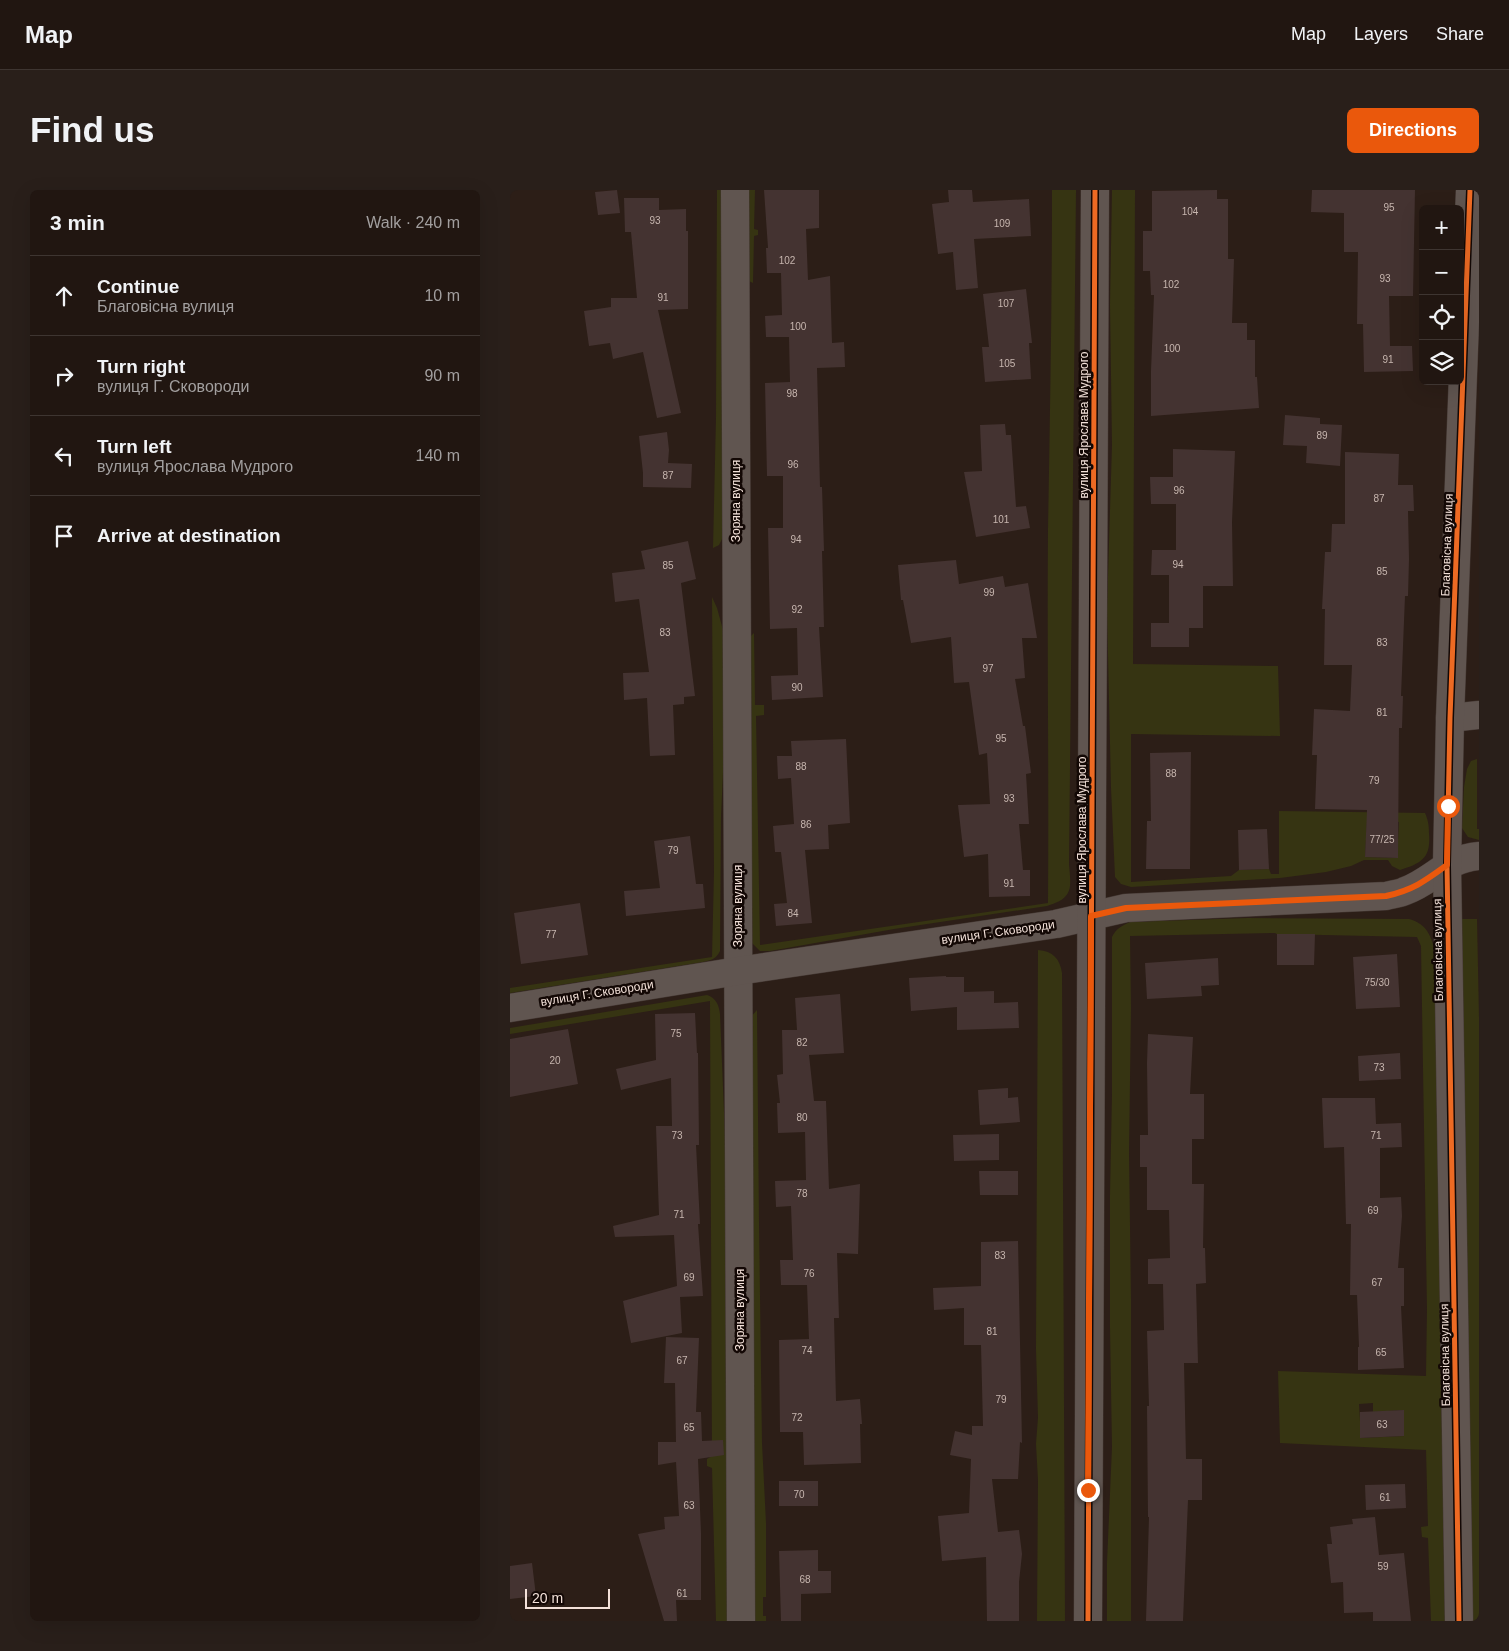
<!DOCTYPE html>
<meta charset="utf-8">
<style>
body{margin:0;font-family:Helvetica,sans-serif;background:#291f1a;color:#f1f3f6}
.controls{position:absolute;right:15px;top:15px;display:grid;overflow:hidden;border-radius:8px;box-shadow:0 5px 20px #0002}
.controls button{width:45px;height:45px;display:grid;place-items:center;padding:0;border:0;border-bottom:1px solid #3e3531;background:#211611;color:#f1f3f6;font:25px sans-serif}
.scale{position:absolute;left:15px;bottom:12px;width:85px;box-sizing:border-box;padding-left:5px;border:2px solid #f3e1d9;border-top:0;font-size:14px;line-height:18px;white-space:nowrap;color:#f3e1d9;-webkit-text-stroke:4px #130805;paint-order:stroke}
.stop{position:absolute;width:15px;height:15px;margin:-11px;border:4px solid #ea580c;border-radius:50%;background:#fff}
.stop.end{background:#ea580c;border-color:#fff;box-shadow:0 1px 5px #0008}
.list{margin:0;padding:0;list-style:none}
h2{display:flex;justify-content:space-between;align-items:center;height:65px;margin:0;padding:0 20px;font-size:21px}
h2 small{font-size:16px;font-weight:400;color:#a29f9f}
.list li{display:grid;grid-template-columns:32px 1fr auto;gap:15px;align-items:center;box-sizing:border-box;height:80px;padding:0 20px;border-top:1px solid #3e3531}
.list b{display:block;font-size:19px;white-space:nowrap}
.list p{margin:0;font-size:16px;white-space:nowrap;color:#a29f9f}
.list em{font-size:16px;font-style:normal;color:#a29f9f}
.icon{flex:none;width:28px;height:28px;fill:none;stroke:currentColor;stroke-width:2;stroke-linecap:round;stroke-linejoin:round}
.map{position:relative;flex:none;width:969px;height:1431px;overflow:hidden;border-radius:8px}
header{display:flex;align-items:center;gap:30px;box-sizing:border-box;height:70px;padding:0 25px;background:#211611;border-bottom:1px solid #3e3531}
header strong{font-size:24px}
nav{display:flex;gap:28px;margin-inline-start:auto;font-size:18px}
.intro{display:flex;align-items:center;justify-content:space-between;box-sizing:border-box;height:120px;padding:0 30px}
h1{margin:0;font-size:35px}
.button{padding:12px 22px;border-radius:8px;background:#ea580c;color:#fff;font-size:18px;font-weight:700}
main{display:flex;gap:30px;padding:0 30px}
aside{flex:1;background:#211611;border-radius:8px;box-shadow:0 5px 20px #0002}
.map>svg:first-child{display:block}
.green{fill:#363412;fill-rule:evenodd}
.building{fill:#443331}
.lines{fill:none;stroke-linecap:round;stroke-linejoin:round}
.minor-casing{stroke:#443833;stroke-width:29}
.minor{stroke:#605550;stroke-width:28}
.cycleway-casing{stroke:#130805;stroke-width:8}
.cycleway{stroke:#ed6a23;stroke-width:5}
.route{stroke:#ea580c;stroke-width:6}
.labels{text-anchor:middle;stroke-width:5;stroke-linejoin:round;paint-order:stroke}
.number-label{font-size:10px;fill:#c7b6af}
.street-label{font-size:12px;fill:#f3e1d9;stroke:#130805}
</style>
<header>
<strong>Map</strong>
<nav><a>Map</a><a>Layers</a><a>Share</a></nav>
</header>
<div class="intro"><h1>Find us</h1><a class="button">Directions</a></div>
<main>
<aside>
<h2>3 min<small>Walk · 240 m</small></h2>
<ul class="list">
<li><svg class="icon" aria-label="ahead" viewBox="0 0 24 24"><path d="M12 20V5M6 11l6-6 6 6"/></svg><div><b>Continue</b><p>Благовісна вулиця</p></div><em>10 m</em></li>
<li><svg class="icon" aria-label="right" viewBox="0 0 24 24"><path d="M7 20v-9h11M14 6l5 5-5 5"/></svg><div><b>Turn right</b><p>вулиця Г. Сковороди</p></div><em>90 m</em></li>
<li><svg class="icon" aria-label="left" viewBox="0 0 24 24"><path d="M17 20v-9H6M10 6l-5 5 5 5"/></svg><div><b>Turn left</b><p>вулиця Ярослава Мудрого</p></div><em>140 m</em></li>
<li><svg class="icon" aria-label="arrive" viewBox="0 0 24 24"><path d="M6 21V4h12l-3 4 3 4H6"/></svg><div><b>Arrive at destination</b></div></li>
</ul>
</aside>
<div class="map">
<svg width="969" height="1431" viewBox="0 0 969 1431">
<rect width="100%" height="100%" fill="#2c1e17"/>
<g class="green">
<polygon points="207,0 212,0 213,347 209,355 203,358 206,228"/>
<polygon points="236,0 245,0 244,39 248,40 248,45 244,46 243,93 239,91"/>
<path d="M542 0H566L559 674C561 698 564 708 537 716L384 739 260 761H250L241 752 240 447 244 443 245 515H254V525L246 526 250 755 538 713C539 588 537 464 538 339 540 226 542 113 542 0Z"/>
<path d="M602 0H625L623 474 768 476 770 546 621 544V692L721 686 729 680 759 679 761 684H769V621L915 623C918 630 919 635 919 643 921 667 913 673 890 680L882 676 878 670H854L841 676 816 682 770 688 621 697 611 694 605 687 601 598 597 419 602 255 600 115ZM857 631 889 632 887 668 855 667Z"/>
<path d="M202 407 207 418 213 440 215 540 211 626 210 761C206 769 202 770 193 772L0 803V798L202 767 204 682Z"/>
<polygon points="967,569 967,639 969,639 969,650 958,647 952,638 954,597 957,579 961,571"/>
<path d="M738 728 899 729C918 734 921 747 926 764L934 1144 932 1235 936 1298 933 1328 937 1431H921L918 1348 912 1347 911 1337 918 1336 916 1260 770 1253 768 1181 916 1186 917 1119 911 756 907 747 767 744 765 743 620 746 621 818 619 963 621 1109V1431H597V1373L602 1257 600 1138V1005L602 904V747C606 739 611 736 620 732ZM863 1213V1222L893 1220 894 1246 851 1248 849 1214Z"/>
<polygon points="950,729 967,729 969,828 969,1431 960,1431"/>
<path d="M528 760C543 761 550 769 552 783L555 1431H527L528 1290 526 1254 528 1228 526 1159Z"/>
<path d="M197 805C206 808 209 815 210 824L216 971V1333L221 1431H206L202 1278 197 1276V1269L202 1266 200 811 0 844V838Z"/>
<polygon points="247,820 249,1032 252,1253 256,1333 256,1407 253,1407 253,1426 256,1426 256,1431 241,1431 239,829"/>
</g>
<g class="building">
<polygon points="107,0 110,23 88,25 85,2"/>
<polygon points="254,0 309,0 309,38 296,39 298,90 320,86 322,153 334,152 335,177 307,178 310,297 312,297 314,361 312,361 314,437 309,437 313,507 262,510 261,486 288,485 287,438 260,439 258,338 273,338 273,286 257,286 255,193 280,192 279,147 256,147 255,126 272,125 271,83 257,83 256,58 258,58"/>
<polygon points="438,0 462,0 463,12 519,9 521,46 464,49 468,98 446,100 443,62 428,64 422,14 439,12"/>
<polygon points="707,0 707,9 718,9 718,69 724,69 722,133 737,133 737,150 745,150 745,187 747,187 749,218 641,226 641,181 644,105 641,105 640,81 633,81 633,41 642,41 642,1"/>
<polygon points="802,0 905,0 903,106 879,106 880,156 902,156 903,181 854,182 853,134 847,134 848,62 834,62 834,23 801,22"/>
<polygon points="114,8 149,8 149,20 176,19 176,41 178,41 178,119 148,120 171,223 147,228 133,162 103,169 100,153 79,156 74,121 101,117 101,108 127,108 121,42 115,42"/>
<polygon points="516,99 522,153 519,153 521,189 475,192 472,157 479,157 473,104"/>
<polygon points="775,225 810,228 810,234 832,235 830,276 796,273 797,256 773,255"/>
<polygon points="495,234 496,245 501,245 506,317 516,316 520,338 466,347 454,282 472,281 470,235"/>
<polygon points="157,242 159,260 158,273 182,274 181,298 133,297 133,283 129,246"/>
<polygon points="663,259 725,261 722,332 723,396 693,396 693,438 679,438 679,457 641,457 641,433 659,433 659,385 641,385 642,360 666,360 666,314 641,314 640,287 663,287"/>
<polygon points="835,262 889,264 888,295 903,295 904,321 898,321 899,369 898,406 895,406 891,506 893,506 892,538 889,538 888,668 855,667 857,620 805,619 807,565 802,565 804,519 840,521 842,475 814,475 815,419 812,419 815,362 821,362 822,334 835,334"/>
<polygon points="178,351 186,389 171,393 185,506 174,507 174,514 163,515 165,565 140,566 137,508 114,510 113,483 139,482 129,409 105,412 102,383 135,379 131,361"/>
<polygon points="446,370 449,394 493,386 495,397 518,393 527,448 512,448 515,488 505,489 513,536 515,536 521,583 516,584 519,634 509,634 513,680 520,680 520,706 479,707 478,664 454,667 448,615 480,614 477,563 469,565 459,492 444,493 441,447 401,453 393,410 391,410 388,375"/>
<polygon points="336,549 340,633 318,635 319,659 295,660 302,733 266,736 264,714 277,713 271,662 265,662 263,636 284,634 281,588 268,589 267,566 282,566 281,551"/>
<polygon points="681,562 680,679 636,679 637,631 641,631 640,563"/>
<polygon points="757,639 759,679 729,680 728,640"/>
<polygon points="180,646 186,694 193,694 195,718 116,726 114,701 150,698 144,651"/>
<polygon points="70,713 78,765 11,774 4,723"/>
<polygon points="767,744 805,744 804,775 767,775"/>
<polygon points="887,764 890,817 846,819 843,767"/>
<polygon points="708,768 709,795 691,796 692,806 637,809 635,773"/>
<polygon points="436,786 436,787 454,787 454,802 484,801 484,813 508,812 509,838 447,840 447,817 401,821 399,788"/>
<polygon points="330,804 334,863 299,865 304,911 316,911 319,999 350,994 348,1064 327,1063 329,1128 324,1128 326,1211 350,1209 352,1234 350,1234 351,1273 294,1275 293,1242 270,1242 269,1150 299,1149 297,1095 271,1095 270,1070 283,1070 281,1016 266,1017 265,991 296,990 295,942 268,943 267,913 270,913 267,885 273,884 272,840 287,840 285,808"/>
<polygon points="185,823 187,863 188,863 189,955 186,955 190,1034 188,1034 193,1106 170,1107 172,1143 121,1153 113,1111 167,1096 164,1045 105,1047 103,1036 149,1025 146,936 162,936 161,888 111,900 106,879 146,870 145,824"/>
<polygon points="58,839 68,894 0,907 0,849"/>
<polygon points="638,844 683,847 680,904 694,904 694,949 682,949 682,994 694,994 693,1058 695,1058 696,1093 686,1094 688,1173 674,1173 676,1269 692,1269 692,1310 678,1310 673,1431 636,1431 639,1327 638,1327 637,1216 639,1216 637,1141 654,1140 653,1094 638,1094 638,1069 660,1068 659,1020 637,1020 637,977 630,977 630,945 638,945 637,873"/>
<polygon points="890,863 891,889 849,891 848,866"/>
<polygon points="498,898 498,908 508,907 510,932 470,935 468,900"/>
<polygon points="812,908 865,908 866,934 891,933 892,957 870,958 870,1008 891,1007 892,1026 888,1078 894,1078 894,1116 891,1116 894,1178 848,1180 848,1157 849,1157 847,1105 840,1105 841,1034 836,1034 834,957 814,958"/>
<polygon points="489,944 489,970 444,971 443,945"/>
<polygon points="469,981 508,981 508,1005 470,1005"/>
<polygon points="508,1051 512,1253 510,1252 508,1289 482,1289 488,1342 509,1340 512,1364 509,1392 509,1431 477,1431 476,1367 432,1371 428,1326 459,1323 461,1269 440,1265 445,1241 462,1245 462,1236 473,1236 471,1155 454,1155 454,1118 424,1120 423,1098 471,1096 471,1052"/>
<polygon points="156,1147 189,1148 186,1222 191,1222 192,1251 213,1250 214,1265 188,1269 191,1343 191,1410 166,1410 167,1431 154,1431 128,1344 155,1339 154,1327 169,1326 166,1272 148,1275 148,1252 166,1252 165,1193 154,1193"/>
<polygon points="894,1220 894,1246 850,1248 850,1222"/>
<rect x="269" y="1291" width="39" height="25"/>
<polygon points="895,1294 896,1318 856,1320 855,1295"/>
<polygon points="865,1327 869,1365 894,1363 901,1431 863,1431 863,1422 834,1423 833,1392 821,1393 817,1354 822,1354 820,1337 843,1334 842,1329"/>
<polygon points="308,1360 308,1381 321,1381 321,1403 291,1404 291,1431 271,1431 269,1361"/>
<polygon points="22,1373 26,1406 0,1409 0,1376"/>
</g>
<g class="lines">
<g class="minor-casing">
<g id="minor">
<polyline points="225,0 231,1431"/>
<polyline points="940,528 969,525"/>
<path d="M0 818 228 781 546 734 616 718 876 706C882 704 889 704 895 701 923 691 935 669 969 666"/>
<polyline points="578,1431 585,0"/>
<polyline points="949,1431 937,675 940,528 960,0"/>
</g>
</g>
<use href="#minor" class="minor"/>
<g class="cycleway-casing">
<g id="cycleway">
<polyline points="578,1431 585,0"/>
<polyline points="949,1431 937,675 940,528 960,0"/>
</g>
</g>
<use href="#cycleway" class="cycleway"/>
</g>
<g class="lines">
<path class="route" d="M578 1300 581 726 616 718 876 706C903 700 915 691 937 675L938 616"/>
</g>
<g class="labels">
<g class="number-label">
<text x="879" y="21">95</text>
<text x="680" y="25">104</text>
<text x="145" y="34">93</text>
<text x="492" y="37">109</text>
<text x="277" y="74">102</text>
<text x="875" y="92">93</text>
<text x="661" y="98">102</text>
<text x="153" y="111">91</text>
<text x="496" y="117">107</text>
<text x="288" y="140">100</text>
<text x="662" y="162">100</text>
<text x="878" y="173">91</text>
<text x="497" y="177">105</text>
<text x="282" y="207">98</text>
<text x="812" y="249">89</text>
<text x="283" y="278">96</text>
<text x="158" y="289">87</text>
<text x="669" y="304">96</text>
<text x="869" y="312">87</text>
<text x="491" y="333">101</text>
<text x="286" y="353">94</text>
<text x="668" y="378">94</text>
<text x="158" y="379">85</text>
<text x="872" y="385">85</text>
<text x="479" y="406">99</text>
<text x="287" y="423">92</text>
<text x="155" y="446">83</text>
<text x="872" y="456">83</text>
<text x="478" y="482">97</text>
<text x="287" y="501">90</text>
<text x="872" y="526">81</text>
<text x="491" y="552">95</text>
<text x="291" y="580">88</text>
<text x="661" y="587">88</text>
<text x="864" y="594">79</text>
<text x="499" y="612">93</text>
<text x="296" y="638">86</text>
<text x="872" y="653">77/25</text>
<text x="163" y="664">79</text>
<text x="499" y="697">91</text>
<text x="283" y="727">84</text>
<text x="41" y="748">77</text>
<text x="867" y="796">75/30</text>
<text x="166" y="847">75</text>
<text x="292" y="856">82</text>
<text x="45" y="874">20</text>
<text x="869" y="881">73</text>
<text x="292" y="931">80</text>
<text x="167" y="949">73</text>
<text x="866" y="949">71</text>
<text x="292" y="1007">78</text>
<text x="863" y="1024">69</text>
<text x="169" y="1028">71</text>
<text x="490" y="1069">83</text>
<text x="299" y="1087">76</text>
<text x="179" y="1091">69</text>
<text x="867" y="1096">67</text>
<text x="482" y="1145">81</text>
<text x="297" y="1164">74</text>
<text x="871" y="1166">65</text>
<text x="172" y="1174">67</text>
<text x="491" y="1213">79</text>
<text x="287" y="1231">72</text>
<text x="872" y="1238">63</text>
<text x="179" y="1241">65</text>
<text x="289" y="1308">70</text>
<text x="875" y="1311">61</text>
<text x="179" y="1319">63</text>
<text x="873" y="1380">59</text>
<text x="295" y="1393">68</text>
<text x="172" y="1407">61</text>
</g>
<g class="street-label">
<text transform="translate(574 235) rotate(-90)" y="4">вулиця Ярослава Мудрого</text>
<text transform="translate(226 311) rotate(-90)" y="4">Зоряна вулиця</text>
<text transform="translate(937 355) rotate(-88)" y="4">Благовісна вулиця</text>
<text transform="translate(572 640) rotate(-90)" y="4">вулиця Ярослава Мудрого</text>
<text transform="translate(228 716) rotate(-90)" y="4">Зоряна вулиця</text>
<text transform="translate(488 742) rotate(-8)" y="4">вулиця Г. Сковороди</text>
<text transform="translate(928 760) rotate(-91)" y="4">Благовісна вулиця</text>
<text transform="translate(87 803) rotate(-9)" y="4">вулиця Г. Сковороди</text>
<text transform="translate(230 1120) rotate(-90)" y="4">Зоряна вулиця</text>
<text transform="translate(935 1165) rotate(-91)" y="4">Благовісна вулиця</text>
</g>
</g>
</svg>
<div class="controls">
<button>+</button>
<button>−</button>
<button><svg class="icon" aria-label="locate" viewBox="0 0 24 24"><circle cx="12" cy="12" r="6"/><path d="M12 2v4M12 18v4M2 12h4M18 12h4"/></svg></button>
<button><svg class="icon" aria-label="layers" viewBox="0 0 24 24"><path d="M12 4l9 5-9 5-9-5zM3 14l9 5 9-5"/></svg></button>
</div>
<div class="scale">20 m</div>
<div class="stop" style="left:938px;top:616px"></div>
<div class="stop end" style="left:578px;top:1300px"></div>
</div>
</main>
